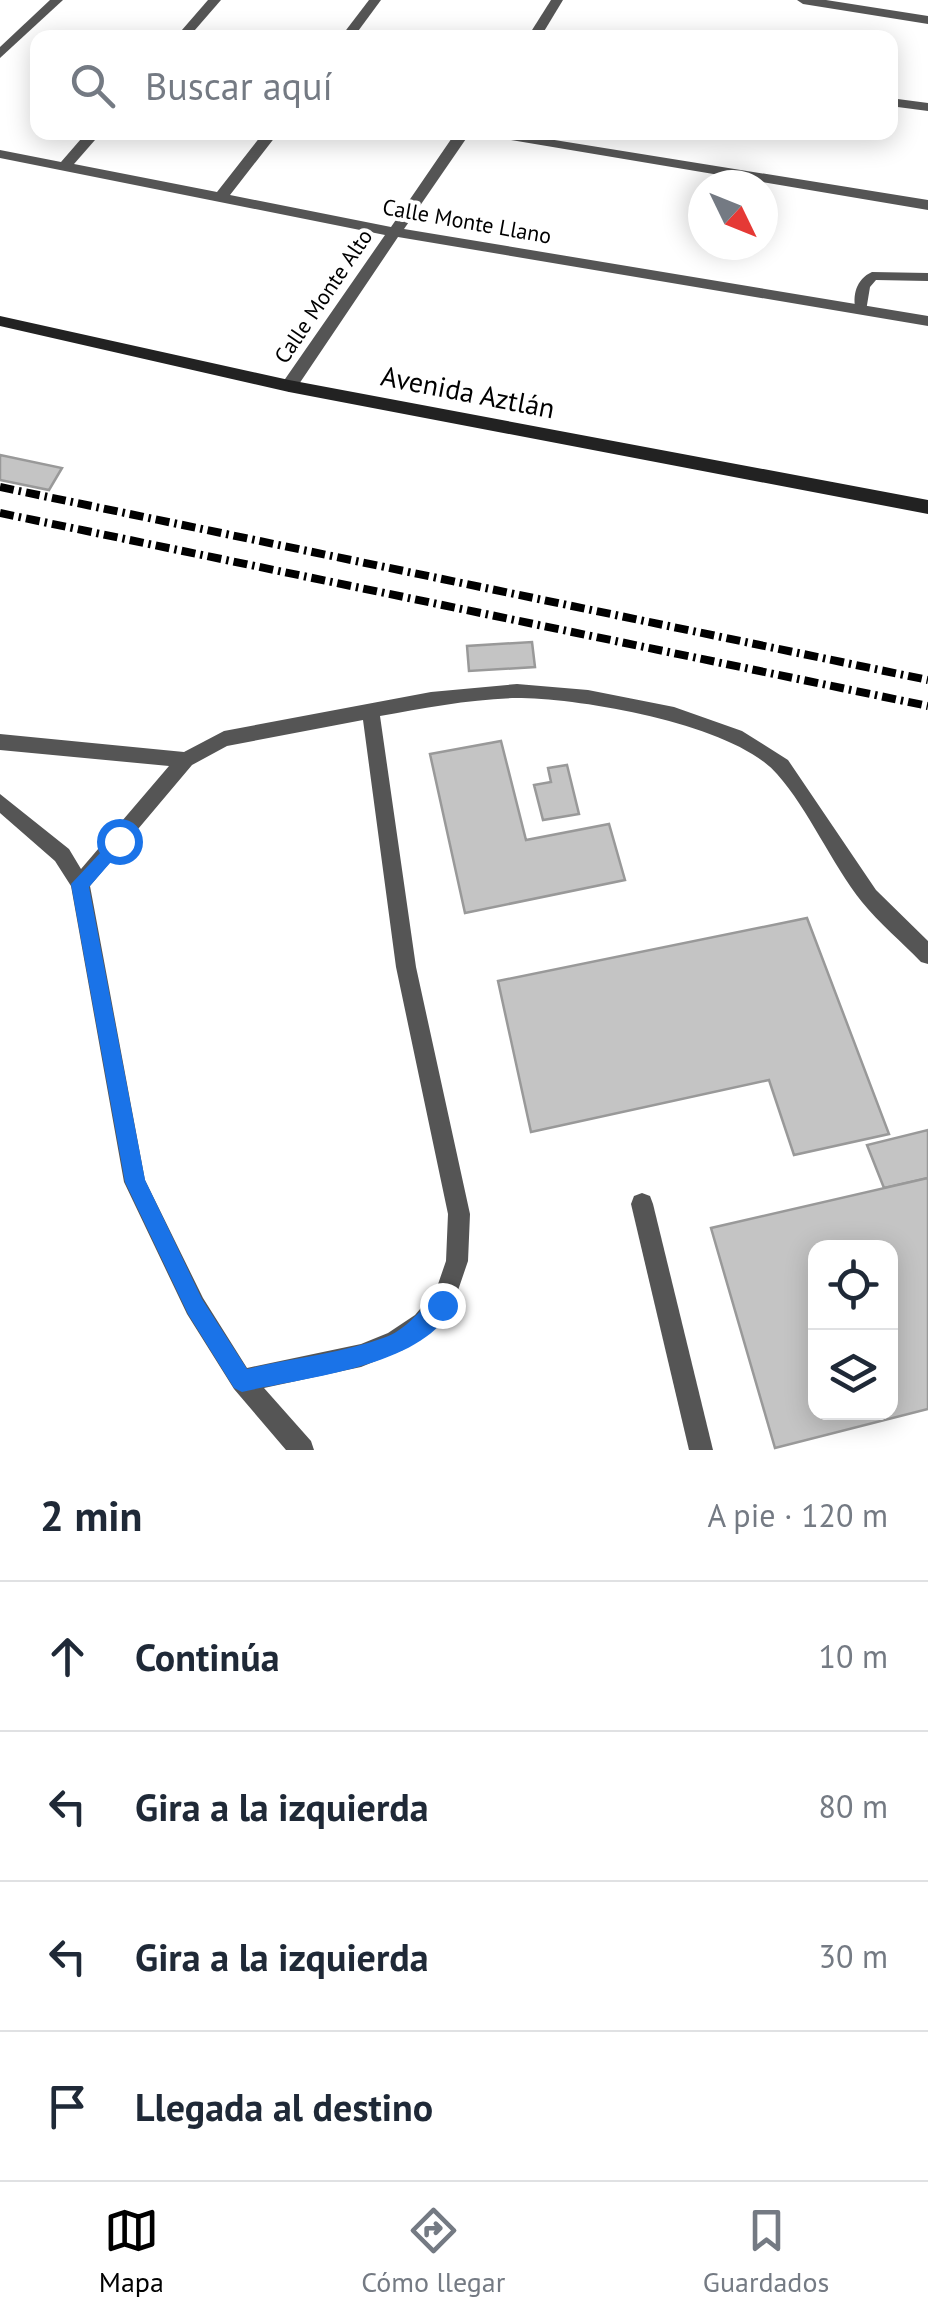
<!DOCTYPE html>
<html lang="es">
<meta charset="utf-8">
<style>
body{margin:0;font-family:"PT Sans",sans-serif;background:#f6f6f7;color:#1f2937}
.controls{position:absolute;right:30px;bottom:30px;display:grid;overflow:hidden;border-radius:20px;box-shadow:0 5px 25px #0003}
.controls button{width:90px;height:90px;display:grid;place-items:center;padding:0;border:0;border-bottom:2px solid #e0e1e3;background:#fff;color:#1f2937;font:50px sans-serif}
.compass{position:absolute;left:688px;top:170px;width:90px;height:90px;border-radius:50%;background:#fff;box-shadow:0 5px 25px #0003;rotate:133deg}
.stop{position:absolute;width:30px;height:30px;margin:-22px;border:8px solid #1a73e8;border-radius:50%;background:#fff}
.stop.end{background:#1a73e8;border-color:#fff;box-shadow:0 2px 10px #0008}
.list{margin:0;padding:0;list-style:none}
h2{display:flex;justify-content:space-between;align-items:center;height:130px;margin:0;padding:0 40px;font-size:42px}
h2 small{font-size:32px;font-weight:400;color:#747a83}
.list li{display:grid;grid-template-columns:65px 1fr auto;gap:30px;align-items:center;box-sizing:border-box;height:150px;padding:0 40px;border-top:2px solid #e0e1e3}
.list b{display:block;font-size:38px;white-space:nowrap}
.list em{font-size:32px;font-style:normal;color:#747a83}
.icon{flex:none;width:55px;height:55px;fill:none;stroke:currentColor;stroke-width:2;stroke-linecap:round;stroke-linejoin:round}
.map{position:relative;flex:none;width:928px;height:1450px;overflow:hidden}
.search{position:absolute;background:#fff;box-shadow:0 5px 25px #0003;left:30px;right:30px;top:30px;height:110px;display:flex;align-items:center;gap:25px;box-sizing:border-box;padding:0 35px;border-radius:20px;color:#747a83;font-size:38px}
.sheet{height:730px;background:#fff}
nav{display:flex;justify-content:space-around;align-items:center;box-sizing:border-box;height:140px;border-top:2px solid #e0e1e3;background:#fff;font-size:28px;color:#747a83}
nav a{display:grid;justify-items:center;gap:5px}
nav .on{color:#000}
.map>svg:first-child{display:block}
.building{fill:#c4c4c4;stroke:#999;stroke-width:2.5;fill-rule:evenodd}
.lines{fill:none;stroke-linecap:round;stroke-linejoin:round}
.service{fill:#555;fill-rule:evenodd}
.minor{fill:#555;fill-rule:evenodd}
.secondary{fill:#222;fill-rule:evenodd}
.rail{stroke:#000;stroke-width:8;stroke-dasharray:14 5 2.5 5;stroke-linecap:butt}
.route{fill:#1a73e8}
.labels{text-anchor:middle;stroke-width:8;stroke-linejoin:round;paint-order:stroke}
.far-street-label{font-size:22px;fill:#000;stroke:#fff}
.street-label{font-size:28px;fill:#000;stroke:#fff}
</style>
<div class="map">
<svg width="928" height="1450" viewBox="0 0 928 1450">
<rect width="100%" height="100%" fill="#fff"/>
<g class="building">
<polygon points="0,455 62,468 49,490 0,480"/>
<polygon points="532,642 535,667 469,671 467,646"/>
<polygon points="501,741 526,840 609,824 625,880 465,913 430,754"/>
<polygon points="567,765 579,814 543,820 534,785 551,782 548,768"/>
<polygon points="807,918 889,1134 794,1155 769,1080 531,1132 498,981"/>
<polygon points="928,1130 928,1178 884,1188 867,1145"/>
<path d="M928 1178V1409L775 1448 711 1228ZM816 1248H890V1412H816Z"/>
</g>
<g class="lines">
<g class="service">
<path d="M872 272 928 273V281L876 280 870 287 866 311H856C852 296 856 279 872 272Z"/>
<path d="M517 684 588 690 674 707 742 731 788 760 876 890 928 941V964L921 962C902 942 879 923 862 902 831 863 809 810 777 774 734 724 581 698 516 698 471 699 424 708 380 716L416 967 470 1214 468 1261 453 1305 431 1332 403 1350 361 1367 264 1388 311 1441 314 1450H286L234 1389 187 1314 124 1182 71 886 55 861 0 813V794L69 849 81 869 169 766 0 750V734L184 752 224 731 431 692ZM363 720 396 967 448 1214 446 1261 436 1290 415 1315 388 1333 361 1344 247 1368 203 1298 145 1180 90 886 192 765 227 746Z"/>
<polygon points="642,1193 650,1196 653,1204 713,1450 689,1450 631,1204 634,1196"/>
</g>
<g class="minor">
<polygon points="50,0 63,0 0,58 0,47"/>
<polygon points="208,0 221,0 188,38 175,38"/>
<polygon points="369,0 381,0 353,38 340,38"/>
<polygon points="551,0 563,0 540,38 527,38"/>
<polygon points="797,0 826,0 928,16 928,24 803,4"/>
<polygon points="890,98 928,103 928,111 890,106"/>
<polygon points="87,132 102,132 74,164 217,192 264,132 279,132 230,195 391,227 456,132 505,132 928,200 928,210 470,133 404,229 928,316 928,326 398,237 295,390 289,392 281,386 283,382 385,235 0,158 0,150 61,162"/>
</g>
<polygon class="secondary" points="0,316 289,380 928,500 928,514 289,392 0,326"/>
<g class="rail">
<polyline points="0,487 928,680"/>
<polyline points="0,513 928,706"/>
</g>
</g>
<path class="route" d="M119 833 127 841 125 846 89 887 145 1180 202 1299 247 1369C292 1358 343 1353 386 1337 412 1327 422 1303 442 1295L449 1298 453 1305C427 1367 300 1378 242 1392L234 1388 188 1314 125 1182 71 884Z"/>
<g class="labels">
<g class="far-street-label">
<text transform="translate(467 221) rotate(10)" y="8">Calle Monte Llano</text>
<text transform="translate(323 296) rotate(-56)" y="8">Calle Monte Alto</text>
</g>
<g class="street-label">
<text transform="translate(468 392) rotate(11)" y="10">Avenida Aztlán</text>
</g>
</g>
</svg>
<div class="controls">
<button><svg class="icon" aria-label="locate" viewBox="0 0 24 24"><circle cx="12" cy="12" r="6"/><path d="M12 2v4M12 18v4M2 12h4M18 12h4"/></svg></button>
<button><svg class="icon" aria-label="layers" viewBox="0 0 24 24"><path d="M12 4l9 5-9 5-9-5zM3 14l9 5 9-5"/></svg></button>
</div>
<svg class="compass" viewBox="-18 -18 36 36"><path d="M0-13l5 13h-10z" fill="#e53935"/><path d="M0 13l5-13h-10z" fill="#747a83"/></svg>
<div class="stop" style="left:119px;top:841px"></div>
<div class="stop end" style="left:442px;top:1305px"></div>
<div class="search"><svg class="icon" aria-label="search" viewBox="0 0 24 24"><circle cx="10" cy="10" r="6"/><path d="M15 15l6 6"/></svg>Buscar aquí</div>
</div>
<section class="sheet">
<h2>2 min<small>A pie · 120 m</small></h2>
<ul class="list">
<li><svg class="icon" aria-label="ahead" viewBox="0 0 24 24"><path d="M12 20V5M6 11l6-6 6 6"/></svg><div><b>Continúa</b></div><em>10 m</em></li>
<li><svg class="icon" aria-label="left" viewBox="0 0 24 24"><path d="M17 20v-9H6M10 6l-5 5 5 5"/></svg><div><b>Gira a la izquierda</b></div><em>80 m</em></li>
<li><svg class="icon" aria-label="left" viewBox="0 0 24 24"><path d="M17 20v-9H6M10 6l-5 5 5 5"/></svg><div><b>Gira a la izquierda</b></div><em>30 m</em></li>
<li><svg class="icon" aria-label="arrive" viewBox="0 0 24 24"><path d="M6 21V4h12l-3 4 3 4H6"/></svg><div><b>Llegada al destino</b></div></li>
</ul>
</section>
<nav>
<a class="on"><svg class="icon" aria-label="map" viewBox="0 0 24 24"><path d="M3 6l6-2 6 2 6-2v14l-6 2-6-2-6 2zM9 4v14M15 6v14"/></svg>Mapa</a>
<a><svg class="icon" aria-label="directions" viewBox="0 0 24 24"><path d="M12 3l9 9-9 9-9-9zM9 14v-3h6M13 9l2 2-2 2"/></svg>Cómo llegar</a>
<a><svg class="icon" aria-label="saved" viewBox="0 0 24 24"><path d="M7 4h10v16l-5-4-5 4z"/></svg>Guardados</a>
</nav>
